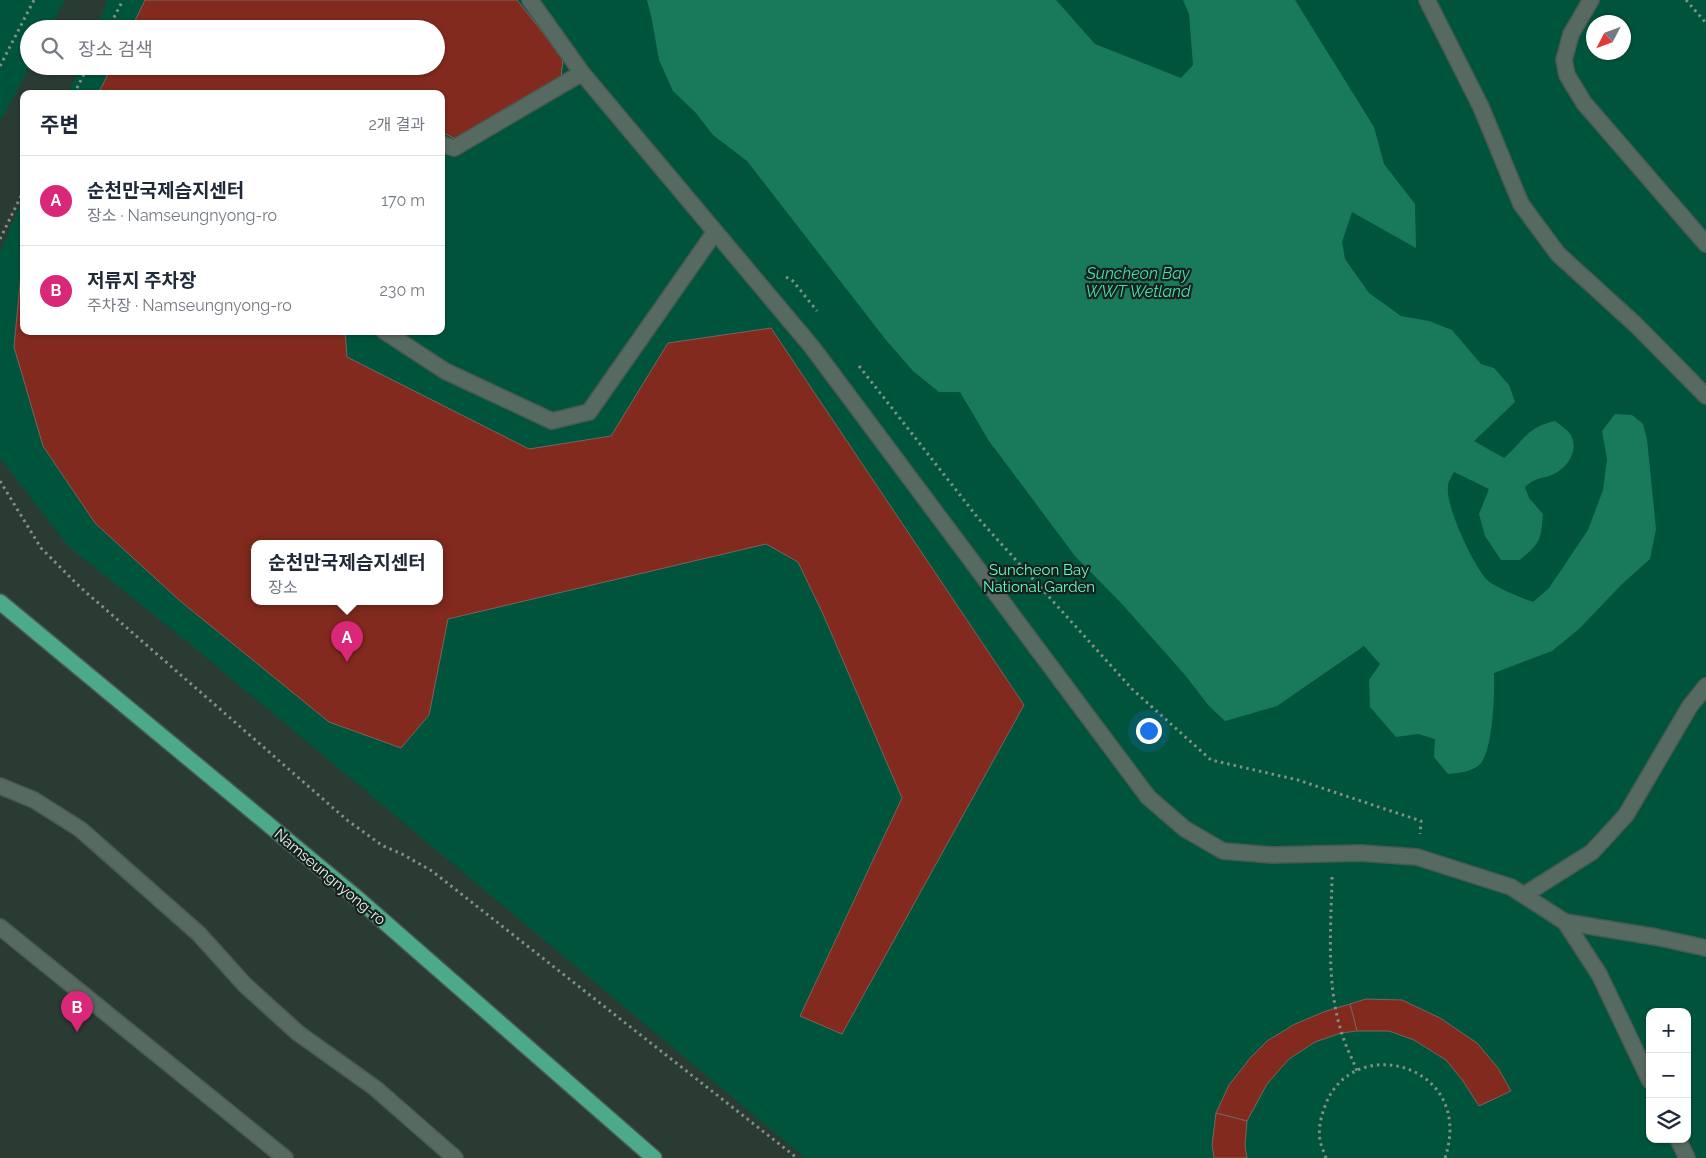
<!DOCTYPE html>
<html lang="ko">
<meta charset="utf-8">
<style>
body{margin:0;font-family:Raleway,"Noto Sans KR",sans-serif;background:#f6f6f7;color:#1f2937}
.controls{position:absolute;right:15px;bottom:15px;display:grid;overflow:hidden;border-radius:10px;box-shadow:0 1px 4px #0004}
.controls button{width:45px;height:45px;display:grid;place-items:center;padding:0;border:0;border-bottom:1px solid #e0e1e3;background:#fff;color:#1f2937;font:25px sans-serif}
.compass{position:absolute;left:1586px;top:15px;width:45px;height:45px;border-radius:50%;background:#fff;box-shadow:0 1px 4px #0004;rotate:229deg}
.you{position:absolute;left:1148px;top:730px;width:18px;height:18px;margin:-12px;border:4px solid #fff;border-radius:50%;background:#1a73e8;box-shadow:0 0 0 8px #1a73e833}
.badge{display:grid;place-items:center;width:32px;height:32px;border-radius:50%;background:#db2777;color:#fff;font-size:16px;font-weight:700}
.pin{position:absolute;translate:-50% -41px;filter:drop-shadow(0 1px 2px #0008)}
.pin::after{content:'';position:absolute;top:26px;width:18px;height:15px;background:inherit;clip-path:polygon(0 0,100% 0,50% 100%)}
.popup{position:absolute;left:251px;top:540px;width:192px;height:65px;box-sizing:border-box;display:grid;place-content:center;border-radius:10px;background:#fff;filter:drop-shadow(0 1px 4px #0005);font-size:16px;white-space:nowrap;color:#747a83}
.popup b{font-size:19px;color:#1f2937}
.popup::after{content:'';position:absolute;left:50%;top:100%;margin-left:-10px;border:10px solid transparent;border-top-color:#fff}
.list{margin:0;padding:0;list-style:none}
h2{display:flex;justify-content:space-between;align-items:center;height:65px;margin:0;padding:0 20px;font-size:21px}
h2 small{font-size:16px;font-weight:400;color:#747a83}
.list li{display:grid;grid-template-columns:32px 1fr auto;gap:15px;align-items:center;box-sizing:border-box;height:90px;padding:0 20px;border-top:1px solid #e0e1e3}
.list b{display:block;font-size:19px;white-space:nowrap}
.list p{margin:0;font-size:16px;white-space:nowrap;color:#747a83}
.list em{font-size:16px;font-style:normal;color:#747a83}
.icon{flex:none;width:28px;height:28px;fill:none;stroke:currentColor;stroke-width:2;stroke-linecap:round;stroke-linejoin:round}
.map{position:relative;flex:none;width:1706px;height:1158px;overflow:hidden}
.search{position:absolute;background:#fff;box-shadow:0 1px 4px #0004;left:20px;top:20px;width:425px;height:55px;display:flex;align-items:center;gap:12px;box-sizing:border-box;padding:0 18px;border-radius:28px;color:#747a83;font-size:19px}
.panel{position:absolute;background:#fff;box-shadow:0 1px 4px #0004;left:20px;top:90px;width:425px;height:245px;border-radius:10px}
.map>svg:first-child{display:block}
.green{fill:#00543c;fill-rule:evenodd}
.water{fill:#197a5b}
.building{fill:#822a1d;stroke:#776460;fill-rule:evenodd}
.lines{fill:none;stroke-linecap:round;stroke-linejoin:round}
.minor-casing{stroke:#4a5952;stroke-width:18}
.major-casing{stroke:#4a5952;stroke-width:18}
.path{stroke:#818f88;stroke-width:3;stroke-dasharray:2.5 4;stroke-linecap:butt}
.minor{stroke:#576a62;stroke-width:15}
.major{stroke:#4caa8a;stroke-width:15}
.labels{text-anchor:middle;stroke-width:4.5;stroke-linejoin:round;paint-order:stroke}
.park-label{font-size:15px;fill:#61fdc6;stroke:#18201d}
.street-label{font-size:15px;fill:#ebf6f0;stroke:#18201d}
.water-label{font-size:16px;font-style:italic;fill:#3fe3ae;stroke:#18201d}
</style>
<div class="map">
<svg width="1706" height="1158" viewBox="0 0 1706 1158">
<rect width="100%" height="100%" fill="#2a3b34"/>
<g class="green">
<polygon points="0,0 65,0 50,29 29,29 30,66 0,122"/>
<path d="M108 0H1706V1158H805L190 644 69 547 0 458V252L24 196V331H441V94H68L80 66H436V29H96ZM1594 22H1624V52H1594ZM255 543H440V601H255ZM1650 1012H1687V1139H1650Z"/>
</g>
<path class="water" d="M647 0H1056L1095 44 1181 78 1193 65 1189 14 1183 0H1295L1374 127 1384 164 1415 204 1416 248 1352 212 1342 242 1345 259 1369 293 1401 316 1429 321 1452 330 1481 364 1494 368 1509 385 1515 402 1474 441 1504 458C1525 440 1525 428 1555 421 1560 425 1567 429 1570 434 1580 449 1568 467 1554 474 1541 480 1539 475 1525 487L1529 498 1543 514C1541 541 1540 543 1520 560H1501L1485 536 1479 514 1489 489 1454 472C1452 476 1448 482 1448 486 1445 506 1474 567 1488 581 1497 588 1522 598 1533 602L1549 588 1588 530 1603 490 1607 459 1602 431 1615 414 1632 415 1643 424 1647 439 1656 529 1650 559 1622 584 1579 629 1552 651 1494 673C1495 691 1493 757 1478 766 1469 772 1459 773 1448 774L1434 757 1435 739 1418 734 1396 737 1370 707 1369 680 1380 664 1364 646 1277 706 1225 721 1209 706 1185 675 1122 604 1075 556 989 441 960 392H939L913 371 886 340 747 161 713 135 696 113 673 91 659 60 652 20Z"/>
<g class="building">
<polygon points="145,0 517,0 563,59 561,77 465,143 441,132 441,94 98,94 112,66 436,66 436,29 131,29"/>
<path d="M24 242V331H345L347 357 529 449 611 436 668 343 771 328 1024 705 842 1034 800 1016 902 798 823 614 798 562 766 544 448 619 429 715 401 748 329 722 179 600 95 523 43 446 14 347ZM255 543H440V601H255Z"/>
<polygon points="1366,999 1402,1000 1440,1018 1477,1043 1498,1068 1511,1091 1479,1106 1463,1081 1446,1060 1414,1040 1389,1031 1357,1031 1350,1004"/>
<polygon points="1350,1004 1357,1031 1341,1033 1315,1042 1289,1059 1267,1084 1247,1121 1216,1113 1229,1085 1251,1057 1267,1041 1295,1024 1326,1011"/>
<polygon points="1216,1113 1247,1121 1245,1146 1247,1158 1214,1158 1212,1145"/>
</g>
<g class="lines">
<g class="minor-casing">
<g id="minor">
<polyline points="530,0 582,73 812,347 1148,797 1185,829 1223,851 1272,855 1360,853 1417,857 1511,887 1565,922 1599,974 1650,1081"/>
<polyline points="1427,0 1481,107 1521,204 1558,254 1636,325 1706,396"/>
<polyline points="1591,0 1571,34 1564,60 1567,75 1584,103 1706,244"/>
<polyline points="441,144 454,148 582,73"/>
<polyline points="384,331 445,371 552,421 589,412 715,232"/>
<polyline points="0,786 34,800 80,829 199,934 245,985 298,1033 375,1088 455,1158"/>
<polyline points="1524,895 1592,852 1626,815 1690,706 1706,686"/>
<polyline points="1565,922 1656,937 1706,948"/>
<polyline points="0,927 285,1158"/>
<polyline points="1678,1139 1687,1158"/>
</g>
</g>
<g class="major-casing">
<polyline id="major" points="0,602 357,898 654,1158"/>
</g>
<g class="path">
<polyline points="1686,0 1706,23"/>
<polyline points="108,29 123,0"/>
<polyline points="0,66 34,0"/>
<polyline points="74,94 88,66"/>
<polyline points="0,239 24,190"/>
<polyline points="786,277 793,281 817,311"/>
<polyline points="859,366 978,518 1132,689 1211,760 1298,780 1421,821 1420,834"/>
<polyline points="0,481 41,548 80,587 347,820 383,846 402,854 432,871 797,1158"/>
<path d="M1332 877C1331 928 1326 982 1341 1031 1345 1045 1352 1058 1357 1071"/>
<path d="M1326 1158C1324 1152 1321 1146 1320 1140 1318 1128 1321 1117 1325 1106 1352 1031 1476 1064 1445 1158"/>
</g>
<use href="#minor" class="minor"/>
<use href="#major" class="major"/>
</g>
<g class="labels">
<g class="park-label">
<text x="1039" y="575">Suncheon Bay<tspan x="1039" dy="17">National Garden</tspan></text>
</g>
<g class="street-label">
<text transform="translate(330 877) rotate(40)" y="5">Namseungnyong-ro</text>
</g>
<g class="water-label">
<text x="1138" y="279">Suncheon Bay<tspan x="1138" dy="18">WWT Wetland</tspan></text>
</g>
</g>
</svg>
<div class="controls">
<button>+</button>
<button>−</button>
<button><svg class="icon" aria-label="layers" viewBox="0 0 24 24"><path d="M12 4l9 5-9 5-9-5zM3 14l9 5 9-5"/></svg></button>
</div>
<svg class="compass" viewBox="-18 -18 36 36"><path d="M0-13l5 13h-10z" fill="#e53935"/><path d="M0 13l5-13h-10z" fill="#747a83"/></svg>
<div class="you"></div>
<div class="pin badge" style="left:347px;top:662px">A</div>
<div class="popup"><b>순천만국제습지센터</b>장소</div>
<div class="pin badge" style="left:77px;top:1032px">B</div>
<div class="search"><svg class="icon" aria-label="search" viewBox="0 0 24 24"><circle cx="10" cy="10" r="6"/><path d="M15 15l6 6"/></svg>장소 검색</div>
<section class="panel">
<h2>주변<small>2개 결과</small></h2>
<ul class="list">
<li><span class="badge">A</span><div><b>순천만국제습지센터</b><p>장소 · Namseungnyong-ro</p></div><em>170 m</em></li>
<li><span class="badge">B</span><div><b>저류지 주차장</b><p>주차장 · Namseungnyong-ro</p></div><em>230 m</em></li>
</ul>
</section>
</div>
